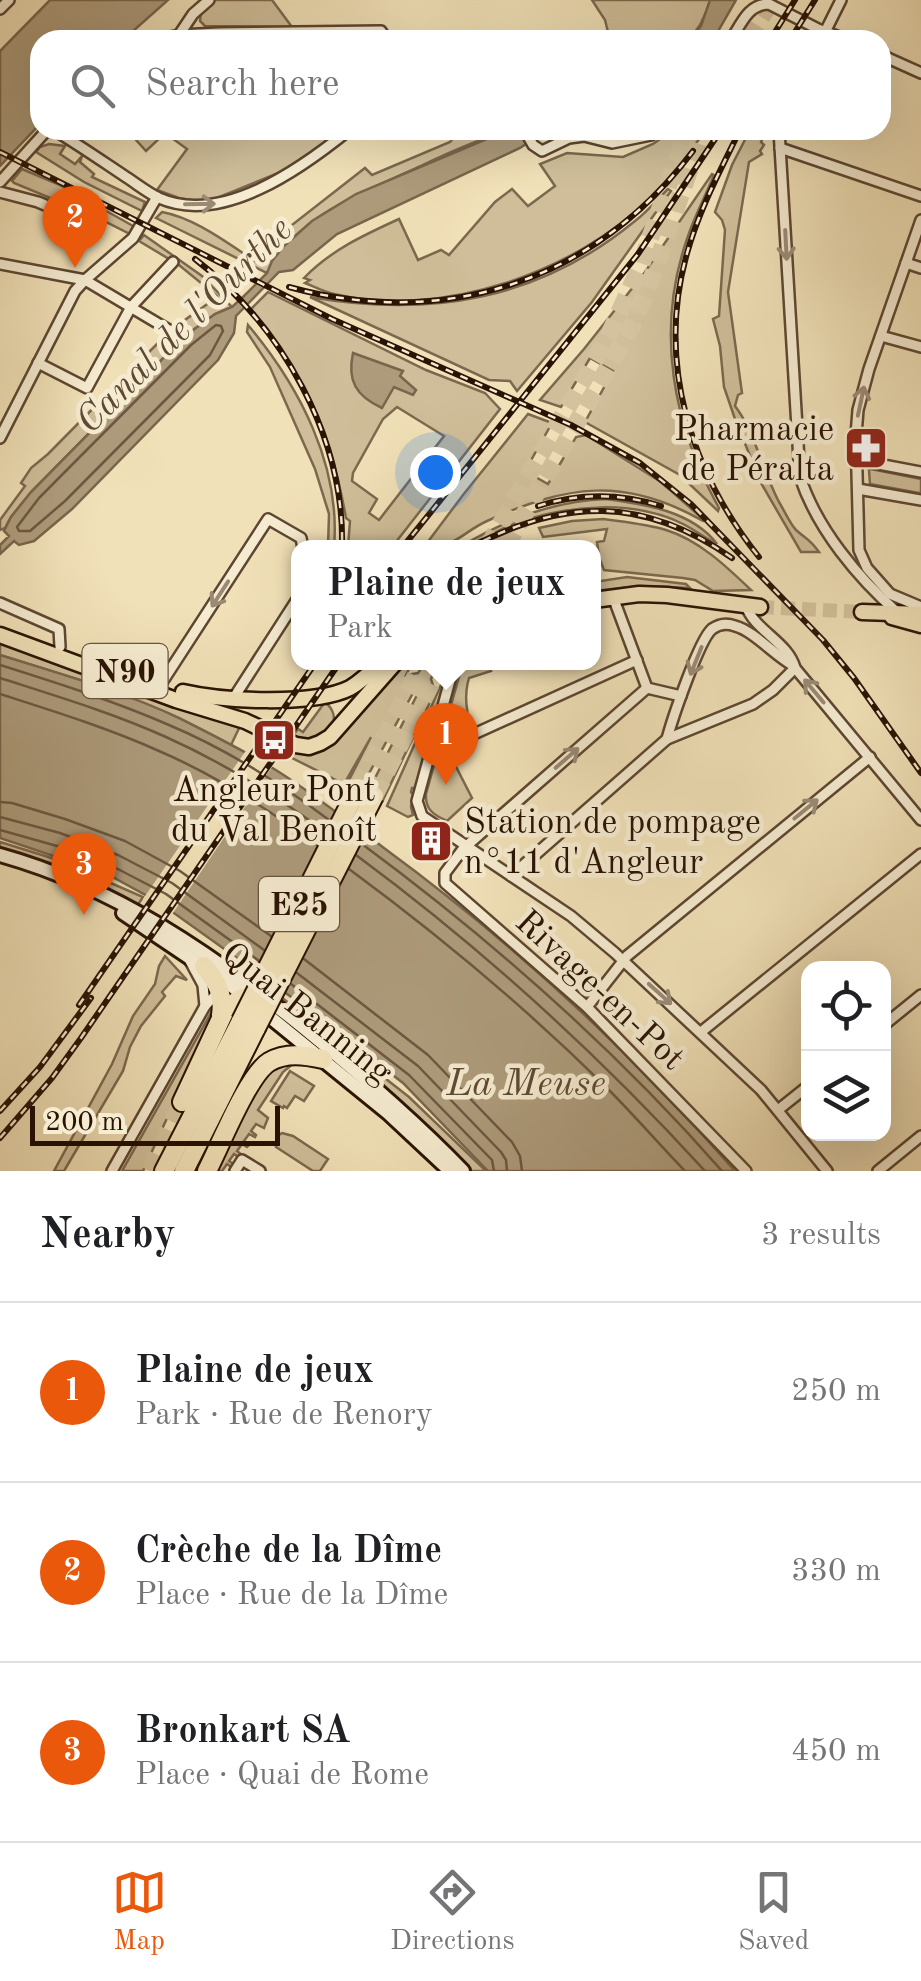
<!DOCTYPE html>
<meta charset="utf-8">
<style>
body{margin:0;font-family:"Old Standard TT",serif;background:#f2f2f2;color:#202124}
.controls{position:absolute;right:30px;bottom:30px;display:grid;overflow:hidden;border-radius:20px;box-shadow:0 10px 40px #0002}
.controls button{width:90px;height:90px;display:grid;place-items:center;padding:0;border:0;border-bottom:2px solid #e0e0e0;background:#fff;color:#202124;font:50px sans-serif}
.scale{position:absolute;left:30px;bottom:25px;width:250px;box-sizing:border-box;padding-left:10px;border:5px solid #2a1304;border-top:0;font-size:28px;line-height:35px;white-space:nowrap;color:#2a1304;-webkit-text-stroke:8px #f6ecd1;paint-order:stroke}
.you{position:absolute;left:435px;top:472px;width:35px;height:35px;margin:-25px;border:8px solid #fff;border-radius:50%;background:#1a73e8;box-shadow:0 0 0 15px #1a73e833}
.badge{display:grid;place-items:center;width:65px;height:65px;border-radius:50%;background:#ea580c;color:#fff;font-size:32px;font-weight:700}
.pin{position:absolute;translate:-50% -82px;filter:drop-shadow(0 2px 5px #0008)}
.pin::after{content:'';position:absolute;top:52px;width:35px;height:30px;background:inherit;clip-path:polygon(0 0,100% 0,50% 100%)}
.popup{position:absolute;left:291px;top:540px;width:310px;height:130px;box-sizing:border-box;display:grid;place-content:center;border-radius:20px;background:#fff;filter:drop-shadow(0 2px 8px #0005);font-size:32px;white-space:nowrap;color:#757577}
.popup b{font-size:38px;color:#202124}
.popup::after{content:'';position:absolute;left:50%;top:100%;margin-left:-20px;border:20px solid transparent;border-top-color:#fff}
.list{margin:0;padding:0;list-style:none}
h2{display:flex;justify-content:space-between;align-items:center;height:130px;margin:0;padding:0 40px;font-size:42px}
h2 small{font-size:32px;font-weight:400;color:#757577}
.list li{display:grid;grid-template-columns:65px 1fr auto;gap:30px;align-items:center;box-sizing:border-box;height:180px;padding:0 40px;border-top:2px solid #e0e0e0}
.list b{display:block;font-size:38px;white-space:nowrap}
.list p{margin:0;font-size:32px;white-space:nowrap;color:#757577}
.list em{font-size:32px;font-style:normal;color:#757577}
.icon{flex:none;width:55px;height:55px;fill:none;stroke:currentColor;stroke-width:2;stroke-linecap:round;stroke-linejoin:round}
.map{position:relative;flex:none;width:921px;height:1171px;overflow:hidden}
.search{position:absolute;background:#fff;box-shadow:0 10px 40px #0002;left:30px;right:30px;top:30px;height:110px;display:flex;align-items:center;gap:25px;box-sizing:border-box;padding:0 35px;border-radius:30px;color:#757577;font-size:38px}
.sheet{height:670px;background:#fff}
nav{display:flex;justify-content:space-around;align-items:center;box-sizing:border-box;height:140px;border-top:2px solid #e0e0e0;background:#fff;font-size:28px;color:#757577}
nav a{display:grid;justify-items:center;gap:5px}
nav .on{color:#ea580c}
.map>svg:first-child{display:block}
.green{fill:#cfbe99;stroke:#7c684e;stroke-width:2.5;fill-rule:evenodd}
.water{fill:#ad9b7b;stroke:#79654b;stroke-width:2.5}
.pier{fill:#f1e1b8}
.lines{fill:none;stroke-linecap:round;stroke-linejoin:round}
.shore{stroke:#6c5740;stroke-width:2.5}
.primary-tunnel{stroke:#d3c29d;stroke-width:14;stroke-dasharray:14 7;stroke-linecap:butt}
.motorway-tunnel{stroke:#d3c29d;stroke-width:18;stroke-dasharray:18 9;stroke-linecap:butt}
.minor-casing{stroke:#5c4631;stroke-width:14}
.secondary-casing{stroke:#2a1304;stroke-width:18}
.primary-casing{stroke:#2a1304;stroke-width:19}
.motorway-casing{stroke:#2a1304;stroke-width:22}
.minor{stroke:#f6ecd1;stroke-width:9}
.secondary{stroke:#f6ecd1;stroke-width:12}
.primary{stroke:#f1e1b8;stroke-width:14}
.motorway{stroke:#f1e1b8;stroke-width:18}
.rail-casing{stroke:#2a1304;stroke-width:6}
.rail{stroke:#f6ecd1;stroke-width:2.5;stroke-dasharray:8;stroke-linecap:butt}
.motorway-bridge-casing{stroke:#2a1304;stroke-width:22;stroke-linecap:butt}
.motorway-bridge{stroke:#f1e1b8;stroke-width:18}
.oneway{stroke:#9a8a75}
.labels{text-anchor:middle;stroke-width:9;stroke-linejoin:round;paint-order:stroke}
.shield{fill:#f6ecd1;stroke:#675442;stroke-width:2.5}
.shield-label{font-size:32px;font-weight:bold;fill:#2a1304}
.poi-label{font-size:35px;fill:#2a1304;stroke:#f6ecd1;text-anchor:end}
.street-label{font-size:35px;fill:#2a1304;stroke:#f6ecd1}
.water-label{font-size:38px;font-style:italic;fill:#5e4934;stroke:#f6ecd1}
</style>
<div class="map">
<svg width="921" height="1171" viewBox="0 0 921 1171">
<rect width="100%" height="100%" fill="#f1e1b8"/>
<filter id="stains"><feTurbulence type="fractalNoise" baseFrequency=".002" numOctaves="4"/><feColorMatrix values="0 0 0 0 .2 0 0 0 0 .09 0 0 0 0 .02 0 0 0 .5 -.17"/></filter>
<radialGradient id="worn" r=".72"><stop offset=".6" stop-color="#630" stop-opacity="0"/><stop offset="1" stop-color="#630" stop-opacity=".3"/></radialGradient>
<g class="green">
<polygon points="215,0 272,0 292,27 205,26 200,21 201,12"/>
<polygon points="592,0 710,0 711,2 700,25 689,40 610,40 605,20"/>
<polygon points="127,130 340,130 298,165 217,198 196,201 179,198 157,190 187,149 165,133 146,151"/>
<path d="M478 130H491L492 136C464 145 438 158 412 170 357 195 296 217 267 273L156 218 162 212C195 218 227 243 255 261L266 243 270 245 274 239 365 168 372 175 450 142 457 133 464 134Z"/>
<path d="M673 130H706C689 152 673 177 653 196 574 273 443 319 334 294 324 292 315 287 305 283L310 280 304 278C331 250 364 235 399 219L418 260 441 250 449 255 495 202 512 189 528 206 555 186 540 164 567 153 623 157 653 144Z"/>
<path d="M750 130 764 136 761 142 764 145 760 151 762 154 749 162 728 292 742 393 738 395 735 406C755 432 763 472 779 502 784 510 790 524 796 530 807 540 809 538 819 552H801L761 483 735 419 724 387 720 346 713 319 719 316 725 230 722 220 715 212 732 165Z"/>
<polygon points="49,144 65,146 60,154 75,164 82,156 80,162 94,174 92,177 145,202 142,211 84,182 36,152 40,147"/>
<polygon points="22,169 60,185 133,226 130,234 96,217 14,183 12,181"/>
<path d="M712 174 714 175C705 197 694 217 687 239 655 331 673 425 719 508L718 511 680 475 585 422 613 371 590 358 561 407 540 400 584 349 645 272Z"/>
<path d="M668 189 671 191 592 302 517 391 510 381 489 380 310 297C430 318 539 300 635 221 647 212 657 200 668 189Z"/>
<path d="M144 235 202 276 232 307 215 314 185 336 31 492 11 517 5 528 0 530V520L25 486 21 483 31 468 48 454 121 380 129 384 137 375 130 371 160 341 164 340C179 320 200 312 217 296L179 265 139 241Z"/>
<path d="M268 292 426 370 485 393 500 409 392 547H348L350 521 346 518C330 429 307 380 251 309ZM397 407 444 436 379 520 369 513 377 499 352 481 353 473 383 419Z"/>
<path d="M248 325C299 386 341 465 334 547H328L329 514 315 469 270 367 247 332Z"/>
<path d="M528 414 552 423 525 471 548 484 576 437 586 435 661 482 704 520 703 521C624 476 567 485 487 521 461 533 456 548 424 547L463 495Z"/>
<polygon points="871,469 921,479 921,492 919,493 870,484 869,470"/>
<path d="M606 499C644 504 692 511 717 544 705 538 695 530 683 524 633 499 568 505 516 523 497 530 479 543 460 547 506 520 552 501 606 499Z"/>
<path d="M603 519C624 522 646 524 666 530 699 540 727 567 751 590L713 591 695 580 683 578 604 570 599 557 597 542 604 541 607 529 543 537 539 528 572 521Z"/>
<polygon points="627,577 686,584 690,588 641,586 594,591 594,582"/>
<polygon points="0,639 241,724 231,745 175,717 80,680 0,655"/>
<polygon points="405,663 412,663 406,675 418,673 425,663 437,663 431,679 435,692 383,800 368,792 422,685 418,684 361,788 348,782 371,737 344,784 288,756 290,751 313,753 335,741"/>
<path d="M463 663H487L491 671 469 678C464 694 466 713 472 728L451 739 444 737 443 733Z"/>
<polygon points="449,667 416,788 412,788 411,792 413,794 411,807 413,815 408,817 387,806"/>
<path d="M325 702C343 717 331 737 310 740 304 741 297 739 291 738L298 729 303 732Z"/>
<path d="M439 747 447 749 472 798 447 821C434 815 425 810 426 794Z"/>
<path d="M0 842 58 860 143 897 137 906C99 880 44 861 0 848Z"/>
<polygon points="165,956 187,980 176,976 162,992 165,996 141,1026 130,1047 123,1071 64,1171 54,1171 112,1064 133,1016 155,984 159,966"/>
<polygon points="281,997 409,1097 486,1171 468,1171 278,1003"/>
<polygon points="216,1004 218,1006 143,1171 122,1171"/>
<polygon points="294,1063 283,1072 258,1110 268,1118 264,1128 256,1124 251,1131 256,1135 255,1137 249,1134 244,1141 249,1145 247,1147 242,1144 237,1151 242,1155 240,1158 234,1154 229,1161 235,1165 233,1168 227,1164 222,1171 211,1171 257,1079 270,1067"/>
<polygon points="290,1071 314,1086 304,1101 295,1096 287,1108 284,1106 283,1108 271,1101"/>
<polygon points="282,1133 293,1136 328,1159 320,1171 313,1171 276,1147 279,1135"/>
</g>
<g class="water">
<polygon points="50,0 168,0 123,40 40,40 40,124 0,166 0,51"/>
<polygon points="710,0 736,0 713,40 690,40 701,26"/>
<polygon points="508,130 521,132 556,130 542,137 538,131 524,138 526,144 520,148 337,234 293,270 279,272 236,316 234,333 218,360 72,509 34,541 19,545 14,541 0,554 0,545 9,536 4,531 11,517 31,492 185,336 215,314 232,307 243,297 267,273 272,261 284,246 312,221 356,194"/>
<path d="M353 353 403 371 400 376 416 390 413 395 394 387 382 408C356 396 347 381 353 353Z"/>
<path d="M0 655C60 674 122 691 179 718 213 735 247 752 279 772 315 795 349 822 384 848 512 942 630 1051 735 1171H488L403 1083 294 999 160 903 107 874 0 838Z"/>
</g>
<polygon class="pier" points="247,749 274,764 171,916 143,899"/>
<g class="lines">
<g class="shore">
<polygon points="216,325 221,326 223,331 210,355 65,501 30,531 19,531 17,527 39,498 191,345"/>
<path d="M0 665C57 683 114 701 169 725 226 749 280 783 329 820"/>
<path d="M0 678C56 696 113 713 166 737 222 762 275 795 324 831"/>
<path d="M0 694C53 711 108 728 159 751 215 775 268 809 317 845"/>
<polyline points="0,802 12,803 65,819 125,841 180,871 271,936"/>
<polyline points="0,817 60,833 118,855 172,883 264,950"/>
<polyline points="0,830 57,846 112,866 166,894 259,961"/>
<path d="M362 844C493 941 615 1049 722 1171"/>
<path d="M356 855C483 949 599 1055 705 1171"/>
<path d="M349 869C440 936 526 1008 606 1087 633 1114 658 1143 685 1171"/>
<polyline points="304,959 428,1055 512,1142 520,1156 522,1171"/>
<polyline points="297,973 418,1066 501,1152 506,1160 507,1171"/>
<polyline points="291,984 409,1075 492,1160 494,1171"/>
</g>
<polyline class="primary-tunnel" points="760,607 862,612"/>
<g class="motorway-tunnel">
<polyline points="747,40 772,0"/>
<polyline points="487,548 609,335 641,265 687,130"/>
<polyline points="505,548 632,326 652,278 703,130"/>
<polyline points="358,788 423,662"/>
<polyline points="374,796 442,662"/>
<polyline points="150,1171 182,1102"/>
</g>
<g class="minor-casing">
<g id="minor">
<polyline points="0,9 9,0"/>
<polyline points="179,35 193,14 209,0"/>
<polyline points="157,40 179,35 219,33 381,31 387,40"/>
<path d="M731 40C741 24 748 4 769 4L818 29 848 40"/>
<polyline points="821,40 841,0"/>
<polyline points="881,55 921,73"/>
<path d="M54 130C79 145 102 161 126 177 137 184 148 193 159 198 222 226 302 168 349 130"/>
<polyline points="525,130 526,131"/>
<path d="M779 130 800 477C817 529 858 578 899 614"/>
<polyline points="529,138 533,145 542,151 569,138 584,136 612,143 651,135 658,130"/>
<polyline points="780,148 921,196"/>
<polyline points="0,182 47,130"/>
<polyline points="0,192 38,202 64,213"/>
<polyline points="921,220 869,369 858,410 856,435 859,550 867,568 890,594 921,607"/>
<polyline points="906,263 921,268"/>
<polyline points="0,264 85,280 169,330"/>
<polyline points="881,336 921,347"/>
<polyline points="38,363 87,388 131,307 173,262"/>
<polyline points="0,438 75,291 85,280 133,238 157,197"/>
<polyline points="857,460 921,472"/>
<polyline points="858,489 921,500"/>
<polyline points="613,597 647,688 681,696"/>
<polyline points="0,603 59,629 60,647"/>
<path d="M746 606C755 631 788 642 795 668L921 820"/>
<polyline points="455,662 417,801 422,816 571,916 615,953 761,1090 827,1171"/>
<polyline points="161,684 268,519 301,538 303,548"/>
<polyline points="647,688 463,849 445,873 445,883 587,1007 746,1171"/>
<polyline points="233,699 298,598"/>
<path d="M667 739C672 720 699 640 712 629 719 624 727 623 735 626 754 631 775 656 794 666"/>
<polyline points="435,740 452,744 637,660"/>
<polyline points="511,876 667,739 753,704 773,690 795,668"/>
<polyline points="190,961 203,985 205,1006"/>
<polyline points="587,1007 627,956 870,757"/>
<polyline points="884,1025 921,995"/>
<polyline points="701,1032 921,854"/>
<polyline points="778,1110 808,1086"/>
<polyline points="112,1171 205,1006 220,990"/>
<polyline points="235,1171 242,1160 260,1171"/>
<polyline points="878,1171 921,1136"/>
</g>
</g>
<g class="secondary-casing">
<g id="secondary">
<path d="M0 855C115 887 212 954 304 1028 359 1073 413 1119 463 1171"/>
<polyline points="123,913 233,987 388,1113 450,1171"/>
</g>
</g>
<g class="primary-casing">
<g id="primary">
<polyline points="594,600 639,594 667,595 760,607"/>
<polyline points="862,612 921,614"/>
<polyline points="892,617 921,625"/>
<polyline points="0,635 176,700 245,721 296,745 309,747 320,743 330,737 396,662"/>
<path d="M183 692C222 701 314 706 350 688 362 681 371 672 381 662"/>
</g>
</g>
<g class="motorway-casing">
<g id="motorway">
<path d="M204 966C217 981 224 995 221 1015"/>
<polyline points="182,1102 225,1010 241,998 263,997"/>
<polyline points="164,1171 241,1021"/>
<polyline points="184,1171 256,1028"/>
<path d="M207 1171C220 1146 248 1075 269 1062 286 1052 305 1055 323 1059"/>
</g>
</g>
<use href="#minor" class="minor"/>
<use href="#secondary" class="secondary"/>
<use href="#primary" class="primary"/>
<use href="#motorway" class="motorway"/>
<g class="rail-casing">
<g id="rail">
<polyline points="770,40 795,0"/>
<polyline points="790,40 815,0"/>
<path d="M740 130C720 171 698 212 686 257 657 364 691 472 759 557"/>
<polyline points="0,152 332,319 571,425 640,463 691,504 823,640 854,678 921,773"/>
<path d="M195 259C282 326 345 437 342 548"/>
<path d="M289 287C446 330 595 281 693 151"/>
<path d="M538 506C579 493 620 493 661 506"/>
<polyline points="402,548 638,254 721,130"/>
<path d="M469 548C564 498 643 496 732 558"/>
<polyline points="79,1005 316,662"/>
<polyline points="0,1111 40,1067 91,998"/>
<polyline points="0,1138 52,1078 81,1038 340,662"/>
</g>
</g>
<use href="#rail" class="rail"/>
<g class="motorway-bridge-casing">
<g id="motorway-bridge">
<polyline points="241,1021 358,788"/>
<polyline points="256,1028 374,796"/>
</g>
</g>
<use href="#motorway-bridge" class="motorway-bridge"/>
</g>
<defs><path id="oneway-shaft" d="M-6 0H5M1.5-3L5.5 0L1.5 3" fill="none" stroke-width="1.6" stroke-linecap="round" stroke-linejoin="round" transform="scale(2.5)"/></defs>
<g class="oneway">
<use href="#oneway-shaft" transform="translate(200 204) rotate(-1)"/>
<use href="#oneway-shaft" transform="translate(786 245) rotate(87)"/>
<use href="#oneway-shaft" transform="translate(861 401) rotate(-78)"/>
<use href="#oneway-shaft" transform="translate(220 594) rotate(123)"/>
<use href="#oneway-shaft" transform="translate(696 661) rotate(112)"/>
<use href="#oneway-shaft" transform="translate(814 691) rotate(-130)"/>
<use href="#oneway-shaft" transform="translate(567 758) rotate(-41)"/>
<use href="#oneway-shaft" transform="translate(806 809) rotate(-39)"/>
<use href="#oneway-shaft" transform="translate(660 994) rotate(42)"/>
</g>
<defs>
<g id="pharmacy-square" transform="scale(2.25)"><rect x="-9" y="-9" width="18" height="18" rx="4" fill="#8f2418" stroke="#f6ecd1"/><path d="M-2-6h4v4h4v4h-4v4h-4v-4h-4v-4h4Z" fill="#fff"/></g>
<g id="bus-square" transform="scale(2.25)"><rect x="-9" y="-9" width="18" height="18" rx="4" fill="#8f2418" stroke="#f6ecd1"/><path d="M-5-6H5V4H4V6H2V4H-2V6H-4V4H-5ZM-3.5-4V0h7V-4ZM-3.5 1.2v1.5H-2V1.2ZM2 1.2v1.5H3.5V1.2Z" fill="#fff"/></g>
<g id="building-square" transform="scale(2.25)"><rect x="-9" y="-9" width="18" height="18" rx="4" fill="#8f2418" stroke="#f6ecd1"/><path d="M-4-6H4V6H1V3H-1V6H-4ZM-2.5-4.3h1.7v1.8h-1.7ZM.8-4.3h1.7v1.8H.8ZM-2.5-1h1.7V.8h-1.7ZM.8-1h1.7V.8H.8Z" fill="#fff"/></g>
</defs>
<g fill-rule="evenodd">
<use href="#pharmacy-square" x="866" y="448"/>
<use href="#bus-square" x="274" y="740"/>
<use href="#building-square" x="431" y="841"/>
</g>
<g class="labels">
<g class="shield">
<rect x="82.5" y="644" width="85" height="54" rx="8"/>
<rect x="259" y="877" width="80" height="54" rx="8"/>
</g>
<g class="shield-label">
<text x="125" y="682">N90</text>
<text x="299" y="915">E25</text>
</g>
<g class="poi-label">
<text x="834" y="440">Pharmacie<tspan x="834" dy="40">de Péralta</tspan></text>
<text x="274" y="801" text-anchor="middle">Angleur Pont<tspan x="274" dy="40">du Val Benoît</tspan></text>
<text x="464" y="833" text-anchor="start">Station de pompage<tspan x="464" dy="40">n°11 d'Angleur</tspan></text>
</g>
<g class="street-label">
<text transform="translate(601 989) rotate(43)" y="12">Rivage-en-Pot</text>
<text transform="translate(308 1012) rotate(38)" y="12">Quai Banning</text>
</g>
<g class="water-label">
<text transform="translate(183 324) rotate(-45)" y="13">Canal de l'Ourthe</text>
<text x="526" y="1095">La Meuse</text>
</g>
</g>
<rect width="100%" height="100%" filter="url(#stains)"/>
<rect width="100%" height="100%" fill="url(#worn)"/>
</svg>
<div class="controls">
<button><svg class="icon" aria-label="locate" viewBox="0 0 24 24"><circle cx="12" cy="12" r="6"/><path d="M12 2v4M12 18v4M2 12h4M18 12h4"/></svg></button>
<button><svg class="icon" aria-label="layers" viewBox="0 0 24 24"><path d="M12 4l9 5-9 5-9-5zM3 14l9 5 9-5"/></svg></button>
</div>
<div class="scale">200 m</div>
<div class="you"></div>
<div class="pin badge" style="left:446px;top:785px">1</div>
<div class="popup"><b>Plaine de jeux</b>Park</div>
<div class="pin badge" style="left:75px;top:268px">2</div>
<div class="pin badge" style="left:84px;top:915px">3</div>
<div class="search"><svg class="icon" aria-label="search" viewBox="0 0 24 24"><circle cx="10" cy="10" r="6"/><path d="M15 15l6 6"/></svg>Search here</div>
</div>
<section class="sheet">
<h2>Nearby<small>3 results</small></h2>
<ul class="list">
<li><span class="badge">1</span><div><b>Plaine de jeux</b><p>Park · Rue de Renory</p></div><em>250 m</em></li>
<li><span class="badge">2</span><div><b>Crèche de la Dîme</b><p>Place · Rue de la Dîme</p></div><em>330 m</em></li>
<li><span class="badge">3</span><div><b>Bronkart SA</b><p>Place · Quai de Rome</p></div><em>450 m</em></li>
</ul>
</section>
<nav>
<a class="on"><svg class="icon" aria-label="map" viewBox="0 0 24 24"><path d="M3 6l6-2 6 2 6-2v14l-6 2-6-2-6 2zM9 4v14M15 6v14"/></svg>Map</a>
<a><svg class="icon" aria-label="directions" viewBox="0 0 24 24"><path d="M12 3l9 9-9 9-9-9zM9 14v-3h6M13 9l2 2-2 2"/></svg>Directions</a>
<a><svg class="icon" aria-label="saved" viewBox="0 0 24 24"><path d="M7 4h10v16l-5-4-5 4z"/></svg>Saved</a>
</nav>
